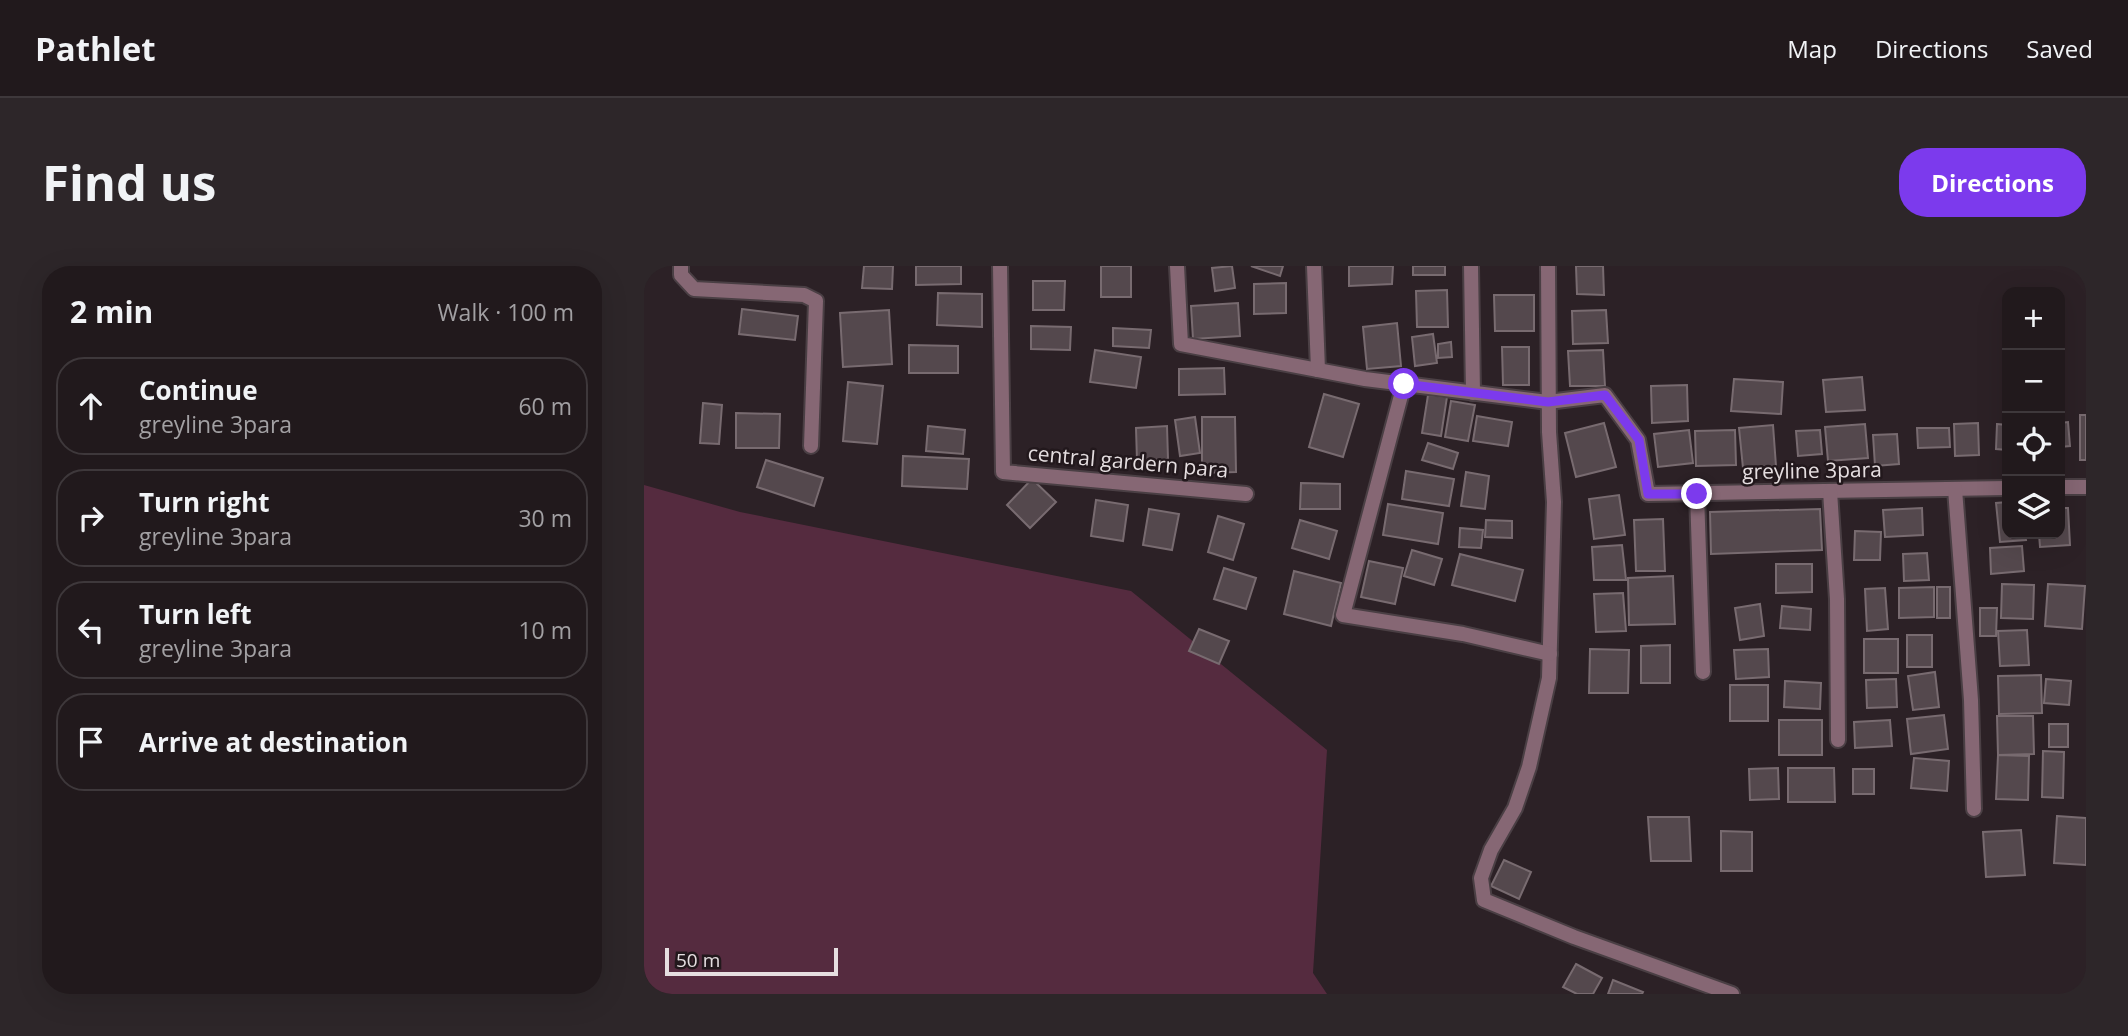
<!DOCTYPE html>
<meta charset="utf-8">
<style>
body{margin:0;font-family:"Open Sans",sans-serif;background:#2d2629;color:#f1f3f6}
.controls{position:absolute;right:21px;top:21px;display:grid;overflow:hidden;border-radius:14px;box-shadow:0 7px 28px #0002}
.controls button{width:63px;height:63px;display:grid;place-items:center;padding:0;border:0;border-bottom:2px solid #3e383b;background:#21191c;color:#f1f3f6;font:35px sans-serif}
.scale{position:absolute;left:21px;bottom:18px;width:173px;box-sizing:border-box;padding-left:7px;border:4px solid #e5dee0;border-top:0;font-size:19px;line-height:24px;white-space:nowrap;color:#e5dee0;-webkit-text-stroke:5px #22181c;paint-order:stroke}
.stop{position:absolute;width:21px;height:21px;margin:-16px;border:5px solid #7c3aed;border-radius:50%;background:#fff}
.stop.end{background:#7c3aed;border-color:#fff;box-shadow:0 2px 7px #0008}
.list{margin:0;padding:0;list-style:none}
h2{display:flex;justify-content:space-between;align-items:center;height:91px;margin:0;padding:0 28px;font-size:30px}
h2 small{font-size:23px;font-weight:400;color:#a2a0a3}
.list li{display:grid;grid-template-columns:46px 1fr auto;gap:21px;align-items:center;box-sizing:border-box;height:98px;margin:0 14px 14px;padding:0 14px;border:2px solid #3e383b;border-radius:28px}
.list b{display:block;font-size:26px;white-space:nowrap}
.list p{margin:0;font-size:23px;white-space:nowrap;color:#a2a0a3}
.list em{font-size:23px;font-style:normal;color:#a2a0a3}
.icon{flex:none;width:38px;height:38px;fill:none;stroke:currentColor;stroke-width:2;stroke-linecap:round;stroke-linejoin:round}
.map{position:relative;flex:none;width:1442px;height:728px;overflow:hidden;border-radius:28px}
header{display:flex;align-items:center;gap:42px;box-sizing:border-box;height:98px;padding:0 35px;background:#21191c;border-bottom:2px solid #3e383b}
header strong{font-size:33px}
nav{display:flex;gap:38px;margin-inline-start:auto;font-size:24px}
.intro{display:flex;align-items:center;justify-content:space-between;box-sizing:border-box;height:168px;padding:0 42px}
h1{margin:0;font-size:49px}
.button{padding:18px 32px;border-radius:28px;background:#7c3aed;color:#fff;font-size:24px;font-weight:700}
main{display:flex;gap:42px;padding:0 42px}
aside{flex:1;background:#21191c;border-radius:28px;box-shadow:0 7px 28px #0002}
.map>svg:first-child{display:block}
.green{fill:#552b3f}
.building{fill:#54484d;stroke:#786b70;stroke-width:2}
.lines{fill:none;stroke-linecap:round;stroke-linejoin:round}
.street-casing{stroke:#4a3f44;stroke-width:18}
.street{stroke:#866774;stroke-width:14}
.route{stroke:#7c3aed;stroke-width:9}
.labels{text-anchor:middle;stroke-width:5;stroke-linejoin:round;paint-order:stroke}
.street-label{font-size:21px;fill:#e5dee0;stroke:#22181c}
</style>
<header>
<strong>Pathlet</strong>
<nav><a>Map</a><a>Directions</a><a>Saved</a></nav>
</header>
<div class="intro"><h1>Find us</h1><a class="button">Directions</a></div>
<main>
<aside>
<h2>2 min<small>Walk · 100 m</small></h2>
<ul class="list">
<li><svg class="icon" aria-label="ahead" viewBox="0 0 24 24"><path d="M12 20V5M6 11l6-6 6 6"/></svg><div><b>Continue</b><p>greyline 3para</p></div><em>60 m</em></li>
<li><svg class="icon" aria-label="right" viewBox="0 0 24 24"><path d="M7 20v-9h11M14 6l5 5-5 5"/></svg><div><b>Turn right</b><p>greyline 3para</p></div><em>30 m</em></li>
<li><svg class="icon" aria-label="left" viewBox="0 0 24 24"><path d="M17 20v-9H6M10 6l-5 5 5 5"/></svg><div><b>Turn left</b><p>greyline 3para</p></div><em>10 m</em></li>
<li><svg class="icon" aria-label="arrive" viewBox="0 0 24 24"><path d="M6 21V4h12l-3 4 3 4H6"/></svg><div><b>Arrive at destination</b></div></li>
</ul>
</aside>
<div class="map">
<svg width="1442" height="728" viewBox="0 0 1442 728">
<rect width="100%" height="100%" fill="#2c2126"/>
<polygon class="green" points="0,219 96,246 487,325 683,484 669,707 683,728 0,728"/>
<g class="building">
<polygon points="220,0 249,0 248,23 218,22"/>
<polygon points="272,0 317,0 317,18 272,19"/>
<rect x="457" y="0" width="30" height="31"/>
<polygon points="588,0 591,22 571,25 568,2"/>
<polygon points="607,0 639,0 636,10"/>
<polygon points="705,0 749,0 748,18 705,20"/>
<rect x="769" y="0" width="32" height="9"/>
<polygon points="932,0 959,0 960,29 933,28"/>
<polygon points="389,15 421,15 420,44 389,44"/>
<polygon points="642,17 642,47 610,48 610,18"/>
<polygon points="803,24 804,61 773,61 772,25"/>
<polygon points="294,27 338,28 338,61 293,59"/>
<polygon points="850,29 890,29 890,65 851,65"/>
<polygon points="594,37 596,70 549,73 547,40"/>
<polygon points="98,43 154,50 151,74 95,68"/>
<polygon points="245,44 248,98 199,101 196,47"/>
<polygon points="962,44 964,77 929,78 928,45"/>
<polygon points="753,57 757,100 723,103 719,61"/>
<polygon points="387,60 427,61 426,84 387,83"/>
<polygon points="469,62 507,64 505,82 469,80"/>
<polygon points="789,68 793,97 771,100 768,71"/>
<polygon points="807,76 808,91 794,92 794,78"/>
<polygon points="265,79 314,80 314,107 265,107"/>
<polygon points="858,81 885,81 885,119 859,119"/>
<polygon points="451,84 497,91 492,122 446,116"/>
<polygon points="959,84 961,120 926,120 924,85"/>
<polygon points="580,102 581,128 535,129 535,103"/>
<polygon points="1218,111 1221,144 1182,146 1179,114"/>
<polygon points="1090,113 1139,116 1137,148 1087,145"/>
<polygon points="204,116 239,120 233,178 199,175"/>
<polygon points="1043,119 1044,155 1008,157 1007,120"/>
<polygon points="680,128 715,138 699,191 665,181"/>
<polygon points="784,129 803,131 797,170 778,167"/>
<polygon points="807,135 831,139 824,175 801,171"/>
<polygon points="59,137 78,139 75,178 56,177"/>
<polygon points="92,147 136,148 135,182 92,182"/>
<rect x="1436" y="149" width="6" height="45"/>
<polygon points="833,150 868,156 864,180 829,175"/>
<polygon points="551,151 556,187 536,190 531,154"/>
<polygon points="558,151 591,151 592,206 558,207"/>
<polygon points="1424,156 1426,180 1416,181 1416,157"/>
<polygon points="960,157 972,201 932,211 921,167"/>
<polygon points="1334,157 1335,189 1311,190 1310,158"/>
<polygon points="1221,158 1224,192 1184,195 1181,161"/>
<polygon points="1353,158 1363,159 1363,184 1352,183"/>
<polygon points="1129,159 1132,200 1099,202 1095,162"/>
<polygon points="284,160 321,164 319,188 282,185"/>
<polygon points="523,160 524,193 493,195 492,162"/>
<polygon points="1273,162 1305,162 1306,181 1274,182"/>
<polygon points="1045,164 1049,197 1014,201 1010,168"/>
<polygon points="1091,164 1092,199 1052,200 1051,165"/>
<polygon points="1176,164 1178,188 1154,190 1152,165"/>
<polygon points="1253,168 1255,198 1231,200 1229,169"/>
<polygon points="784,177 814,187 809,203 778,194"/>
<polygon points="259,190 325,193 323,223 258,220"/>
<polygon points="122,194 179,212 170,240 113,221"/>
<polygon points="762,205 810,213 805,240 758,233"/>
<polygon points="822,206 845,210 841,243 817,240"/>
<polygon points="388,213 412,236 386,262 363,239"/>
<polygon points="657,217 696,218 696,243 656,243"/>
<polygon points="975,229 981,269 950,273 945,233"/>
<polygon points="452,234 484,239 479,275 447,270"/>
<polygon points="1363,236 1363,268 1381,268 1382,274 1356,276 1352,237"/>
<polygon points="744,238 799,247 794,278 739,269"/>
<polygon points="1278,242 1279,269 1241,271 1239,244"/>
<polygon points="1416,242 1424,242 1426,279 1396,281 1395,268 1416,268"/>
<polygon points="505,243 535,248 528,284 499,279"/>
<polygon points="1176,243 1178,284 1067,288 1066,246"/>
<polygon points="574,250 600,258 589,294 564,286"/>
<polygon points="1019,253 1021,305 992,305 990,254"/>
<polygon points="656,254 693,265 685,293 648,282"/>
<polygon points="842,254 868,255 868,272 841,271"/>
<polygon points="816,262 839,264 837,282 815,281"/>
<polygon points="1211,265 1237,266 1236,294 1210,294"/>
<polygon points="978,279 982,314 950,314 948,281"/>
<polygon points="1378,280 1380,305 1347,308 1346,282"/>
<polygon points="768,284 798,293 790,319 760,310"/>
<polygon points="1283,287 1285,314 1260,315 1259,288"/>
<polygon points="816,288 879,304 871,335 808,319"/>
<polygon points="725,295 759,302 751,338 717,331"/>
<polygon points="1132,298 1168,298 1168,326 1132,327"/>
<polygon points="580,302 612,312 602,343 570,333"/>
<polygon points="650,305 697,317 687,360 640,348"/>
<polygon points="1029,310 1031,358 985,359 984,312"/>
<polygon points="1358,318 1390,319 1389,353 1357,352"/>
<polygon points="1404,318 1441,320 1438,363 1401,360"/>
<polygon points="1290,321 1290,351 1255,352 1255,322"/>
<rect x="1293" y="321" width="13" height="31"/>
<polygon points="1241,322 1244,363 1223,365 1221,323"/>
<polygon points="979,327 982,365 952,366 950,328"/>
<polygon points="1116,338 1120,370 1096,374 1091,342"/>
<polygon points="1138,340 1167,343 1166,364 1136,362"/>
<polygon points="1336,342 1353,342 1352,370 1336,370"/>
<polygon points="555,363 585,375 575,398 545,385"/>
<polygon points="1383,364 1385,399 1356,400 1354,365"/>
<rect x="1263" y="369" width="25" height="32"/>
<rect x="1220" y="373" width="34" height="34"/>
<polygon points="1026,379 1026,417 997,417 997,380"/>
<polygon points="946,383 985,384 984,427 945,427"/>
<polygon points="1124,383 1125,411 1092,413 1090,384"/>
<polygon points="1291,406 1295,441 1269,444 1264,410"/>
<polygon points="1397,409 1398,447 1355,448 1354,410"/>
<polygon points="1252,413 1253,441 1223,442 1222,414"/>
<polygon points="1402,413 1427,415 1425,439 1400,437"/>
<polygon points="1141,415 1177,417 1176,443 1140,441"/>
<rect x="1086" y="419" width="38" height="36"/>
<polygon points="1300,449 1304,483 1267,488 1263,453"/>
<polygon points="1353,450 1389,450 1390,488 1354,489"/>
<rect x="1135" y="454" width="43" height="35"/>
<polygon points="1246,454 1248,480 1211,482 1210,456"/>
<rect x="1405" y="458" width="19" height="23"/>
<polygon points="1399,485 1420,486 1419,532 1398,531"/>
<polygon points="1354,489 1385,490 1384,534 1352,533"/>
<polygon points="1270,492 1305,495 1303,525 1267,522"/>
<polygon points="1134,502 1135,533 1106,534 1105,503"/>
<polygon points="1144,502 1190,502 1191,536 1144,536"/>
<rect x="1209" y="503" width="21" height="25"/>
<polygon points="1413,550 1442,552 1442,599 1410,597"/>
<polygon points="1004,551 1045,551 1047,595 1007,595"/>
<polygon points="1377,564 1381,609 1342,611 1339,566"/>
<polygon points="1077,565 1108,566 1108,605 1077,605"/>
<polygon points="860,594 887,606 875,633 847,620"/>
<polygon points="932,698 958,712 949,728 933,728 919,721"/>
<polygon points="969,714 999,726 998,728 964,728"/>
</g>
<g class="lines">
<g class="street-casing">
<g id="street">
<polyline points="37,0 37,9 50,23 160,29 172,35 167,180"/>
<polyline points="356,0 359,206 602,228"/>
<polyline points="533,0 537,78 721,113 904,136 961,129 994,174 1004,228 1363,222"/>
<polyline points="670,0 674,104"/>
<polyline points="827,0 829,127"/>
<polyline points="904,0 905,166 910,236 905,412 885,501 871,542 847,584 837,612 840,634 930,671 1088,728"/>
<polyline points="760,118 699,349 819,368 906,388"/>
<polyline points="1416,221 1442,221"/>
<polyline points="1311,223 1327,434 1330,543"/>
<polyline points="1186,225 1193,333 1194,474"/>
<polyline points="1053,228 1059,406"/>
</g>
</g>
<use href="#street" class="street"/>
</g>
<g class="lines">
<polyline class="route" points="760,118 904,136 961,129 995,174 1004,228 1053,228"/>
</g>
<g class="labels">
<g class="street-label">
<text transform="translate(484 196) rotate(5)" y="7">central gardern para</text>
<text transform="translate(1168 205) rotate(-1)" y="7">greyline 3para</text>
</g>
</g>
</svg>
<div class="controls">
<button>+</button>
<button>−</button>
<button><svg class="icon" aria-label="locate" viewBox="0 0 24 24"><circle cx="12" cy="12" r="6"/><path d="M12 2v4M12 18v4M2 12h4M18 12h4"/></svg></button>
<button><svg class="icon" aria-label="layers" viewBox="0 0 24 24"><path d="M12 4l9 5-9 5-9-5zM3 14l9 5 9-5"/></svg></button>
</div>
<div class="scale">50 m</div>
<div class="stop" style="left:760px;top:118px"></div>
<div class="stop end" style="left:1053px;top:228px"></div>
</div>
</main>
